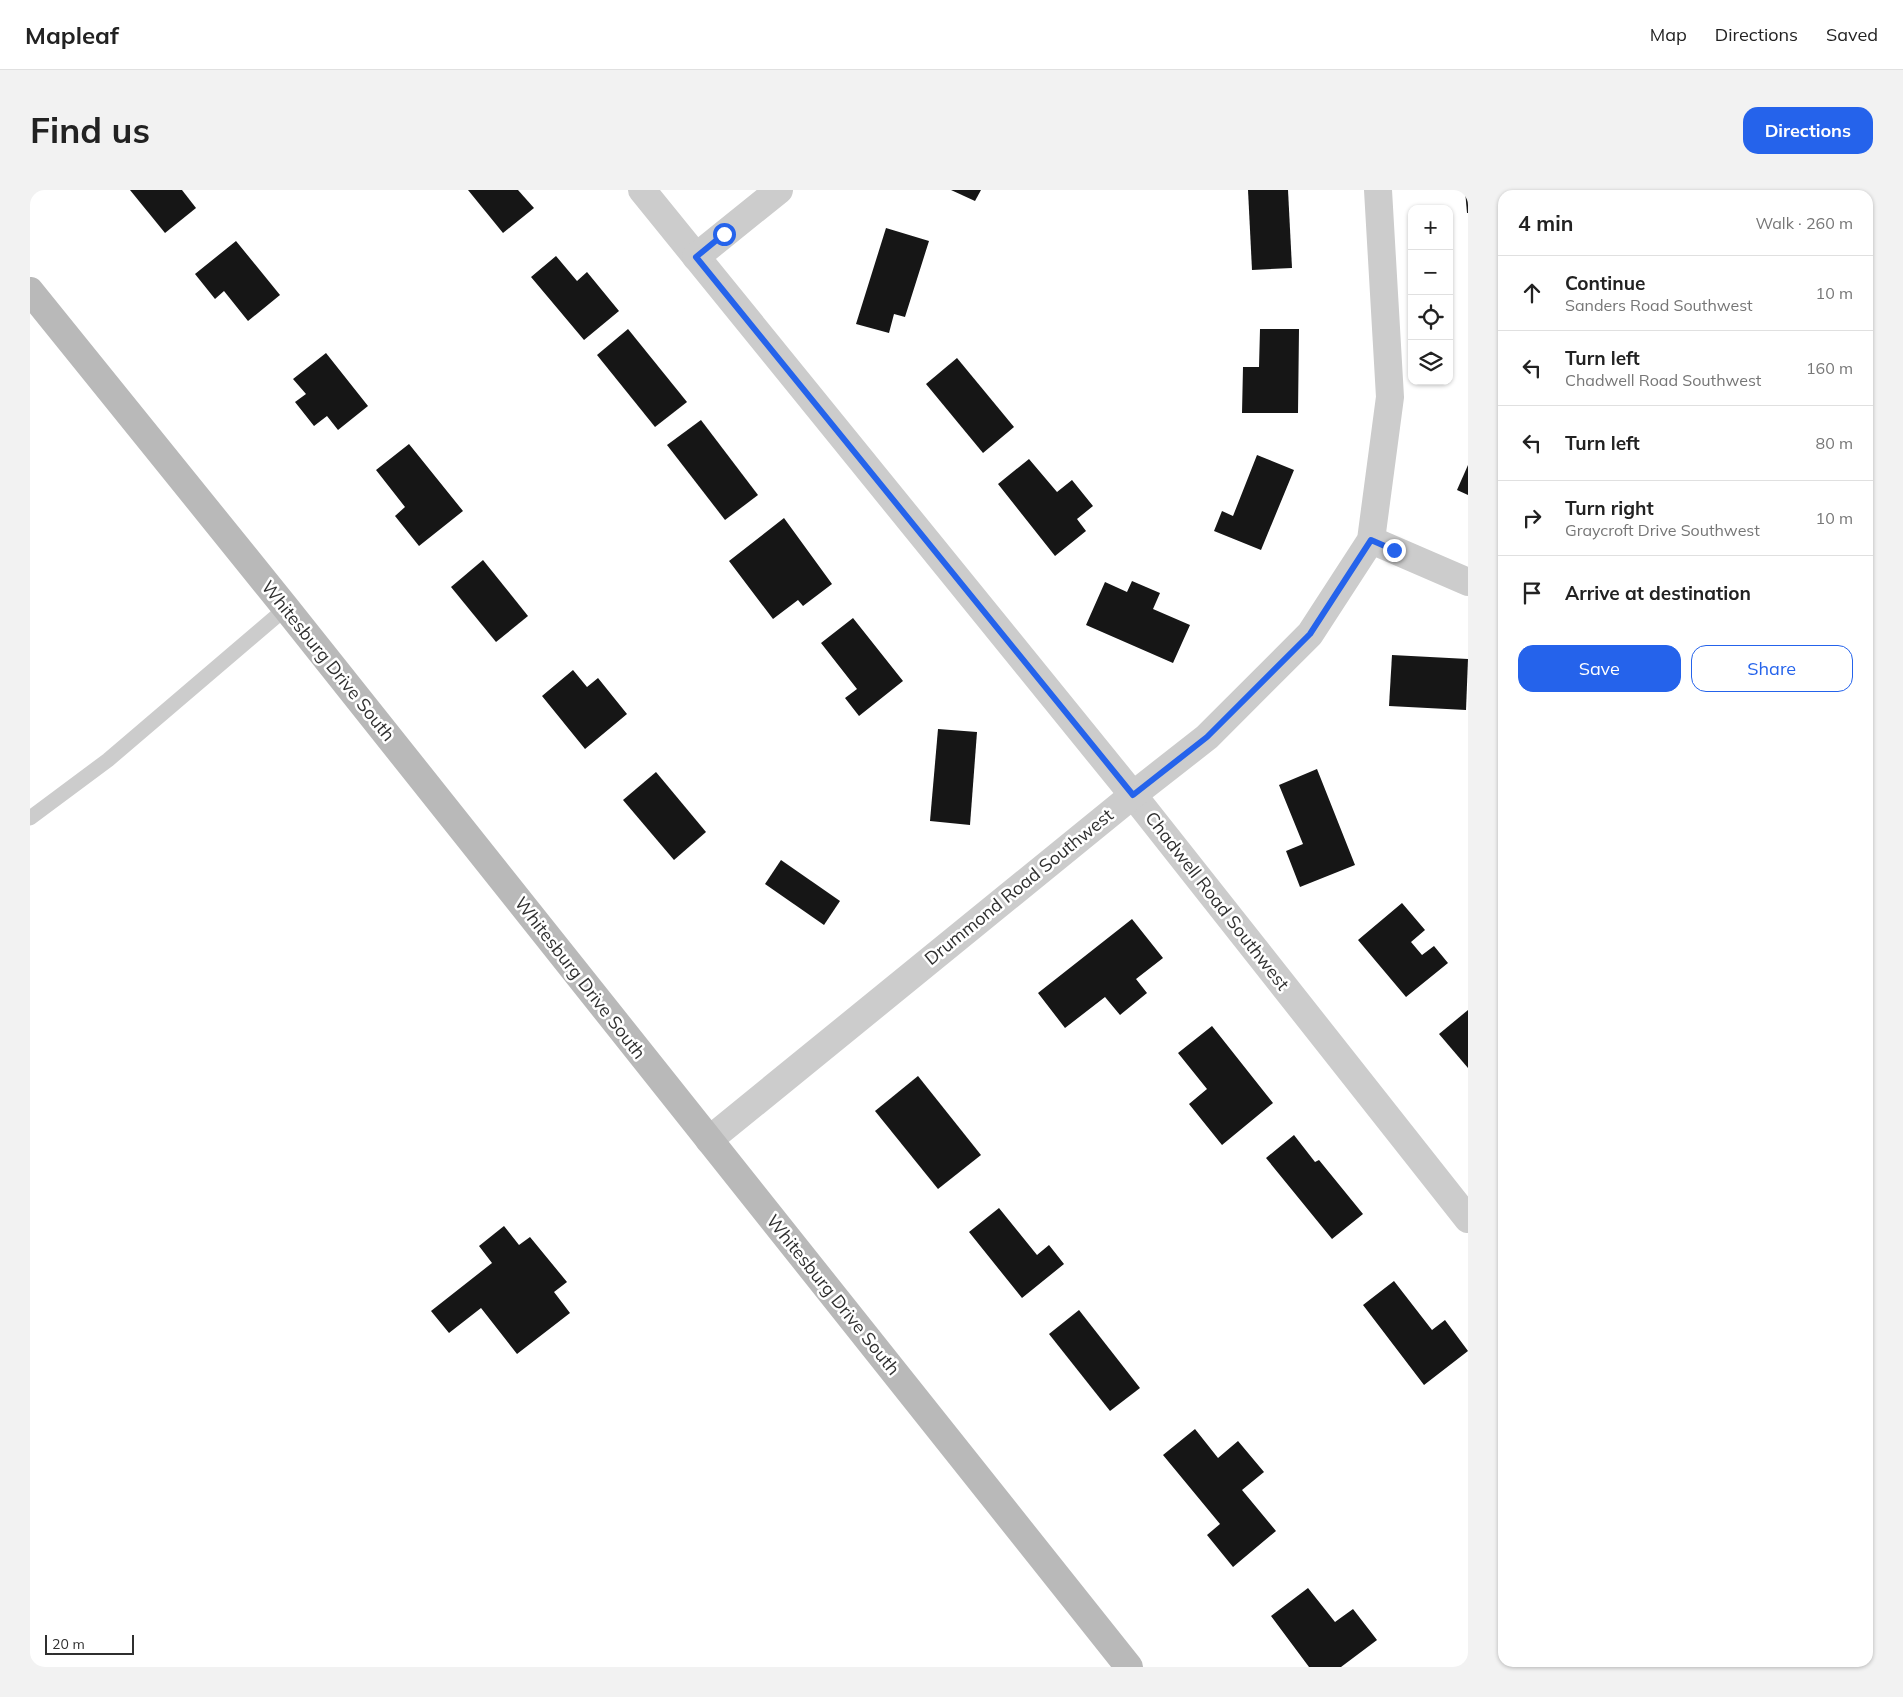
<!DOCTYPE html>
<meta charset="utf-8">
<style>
body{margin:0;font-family:Mulish,sans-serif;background:#f2f2f2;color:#222}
.controls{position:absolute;right:15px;top:15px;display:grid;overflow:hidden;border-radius:10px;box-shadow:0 1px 4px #0004}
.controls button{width:45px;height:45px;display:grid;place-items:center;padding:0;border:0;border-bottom:1px solid #e0e0e0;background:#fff;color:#222;font:25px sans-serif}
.scale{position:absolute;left:15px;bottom:12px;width:89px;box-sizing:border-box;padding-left:5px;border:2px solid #2f2f2f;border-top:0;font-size:14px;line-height:18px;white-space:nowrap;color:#2f2f2f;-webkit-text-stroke:4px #fff;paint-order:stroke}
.stop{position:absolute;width:15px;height:15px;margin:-11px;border:4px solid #2563eb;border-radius:50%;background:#fff}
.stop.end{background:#2563eb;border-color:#fff;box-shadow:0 1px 5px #0008}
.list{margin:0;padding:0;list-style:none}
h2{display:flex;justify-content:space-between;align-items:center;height:65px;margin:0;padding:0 20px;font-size:21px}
h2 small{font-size:16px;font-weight:400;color:#767676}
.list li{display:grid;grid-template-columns:32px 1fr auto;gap:15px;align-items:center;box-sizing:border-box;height:75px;padding:0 20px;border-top:1px solid #e0e0e0}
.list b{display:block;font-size:19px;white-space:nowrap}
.list p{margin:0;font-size:16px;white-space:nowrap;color:#767676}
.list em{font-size:16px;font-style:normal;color:#767676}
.actions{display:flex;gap:10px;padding:15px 20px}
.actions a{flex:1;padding:11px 0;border:1px solid #2563eb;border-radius:15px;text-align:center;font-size:18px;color:#2563eb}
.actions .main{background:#2563eb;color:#fff}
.icon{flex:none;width:28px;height:28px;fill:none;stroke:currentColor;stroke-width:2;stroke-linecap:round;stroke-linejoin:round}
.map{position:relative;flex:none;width:1438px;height:1477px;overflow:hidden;border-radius:15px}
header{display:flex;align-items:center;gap:30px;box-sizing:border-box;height:70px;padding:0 25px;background:#fff;border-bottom:1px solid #e0e0e0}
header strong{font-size:24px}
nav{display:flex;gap:28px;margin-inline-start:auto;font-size:18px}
.intro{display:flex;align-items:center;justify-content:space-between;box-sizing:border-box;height:120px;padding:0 30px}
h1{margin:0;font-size:35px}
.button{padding:12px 22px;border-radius:15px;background:#2563eb;color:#fff;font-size:18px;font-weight:700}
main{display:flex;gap:30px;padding:0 30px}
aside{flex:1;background:#fff;border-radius:15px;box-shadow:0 1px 4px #0004}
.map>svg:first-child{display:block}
.building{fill:#161616}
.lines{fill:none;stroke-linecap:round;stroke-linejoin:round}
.service{stroke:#ccc;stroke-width:15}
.minor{stroke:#ccc;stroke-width:28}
.secondary{stroke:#b9b9b9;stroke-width:28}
.route{stroke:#2563eb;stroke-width:6}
.labels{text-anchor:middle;stroke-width:5;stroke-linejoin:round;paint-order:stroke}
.street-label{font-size:18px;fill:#2f2f2f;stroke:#fff}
</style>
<header>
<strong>Mapleaf</strong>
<nav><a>Map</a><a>Directions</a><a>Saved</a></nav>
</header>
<div class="intro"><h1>Find us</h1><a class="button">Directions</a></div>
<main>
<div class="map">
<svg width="1438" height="1477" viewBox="0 0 1438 1477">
<rect width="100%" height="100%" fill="#fff"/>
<g class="building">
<polygon points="100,0 152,0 166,18 135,43"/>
<polygon points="438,0 488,0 504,18 473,43"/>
<polygon points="921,0 951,0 945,11"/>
<polygon points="1218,0 1258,0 1262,78 1222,80"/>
<polygon points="1435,0 1438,0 1438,23 1437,23"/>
<polygon points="856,38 899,51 875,127 864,124 859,143 826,134"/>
<polygon points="206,51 250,105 218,131 194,101 185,109 165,84"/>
<polygon points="526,66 547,91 557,82 589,121 554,150 501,87"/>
<polygon points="598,139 657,212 625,237 567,165"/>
<polygon points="1230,139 1269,139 1268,223 1212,223 1213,177 1229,177"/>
<polygon points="296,163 338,216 308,240 297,226 284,236 265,212 276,204 263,189"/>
<polygon points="927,168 984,237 953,263 896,194"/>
<polygon points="671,230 728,305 695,330 637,255"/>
<polygon points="379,254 433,321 389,356 365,326 375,317 346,280"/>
<polygon points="1227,265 1264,280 1231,360 1184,341 1192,321 1203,326"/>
<polygon points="999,269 1027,302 1042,290 1063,316 1047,329 1056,341 1025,366 968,294"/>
<polygon points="1438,275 1438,305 1427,300"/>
<polygon points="754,328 802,394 773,416 768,410 743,429 699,371"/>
<polygon points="453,370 498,426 466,452 421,397"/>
<polygon points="1102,391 1130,403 1123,419 1160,435 1143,473 1056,435 1075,392 1097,402"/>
<polygon points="823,428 873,491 829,526 815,508 827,499 791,453"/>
<polygon points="1362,465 1438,469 1436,520 1359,516"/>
<polygon points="543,480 557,497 568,488 597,524 555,559 512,506"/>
<polygon points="908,539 947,542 940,635 900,631"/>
<polygon points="1287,579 1325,675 1270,697 1256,661 1273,654 1249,595"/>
<polygon points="626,582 676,642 644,670 593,610"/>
<polygon points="751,670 810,711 794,735 735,694"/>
<polygon points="1372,713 1395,740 1381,752 1392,765 1404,756 1418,773 1376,807 1328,750"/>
<polygon points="1102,729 1133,768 1106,789 1117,803 1090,825 1075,807 1035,838 1008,803"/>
<polygon points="1438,820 1438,878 1409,844"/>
<polygon points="1182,836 1243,913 1192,955 1159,914 1177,899 1148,863"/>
<polygon points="888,886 951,965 908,999 845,921"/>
<polygon points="1264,945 1285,972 1289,970 1333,1024 1302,1049 1236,968"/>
<polygon points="969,1018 1007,1065 1019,1055 1034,1074 992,1108 939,1042"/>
<polygon points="474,1036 489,1055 500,1047 537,1092 524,1102 540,1123 487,1164 451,1118 419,1143 401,1121 462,1073 449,1056"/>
<polygon points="1364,1091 1402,1140 1415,1130 1438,1161 1394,1195 1333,1115"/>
<polygon points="1049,1120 1110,1198 1080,1221 1019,1144"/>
<polygon points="1165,1239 1188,1268 1208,1251 1234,1282 1212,1300 1246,1341 1203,1377 1177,1345 1190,1334 1133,1265"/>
<polygon points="1278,1398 1305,1432 1323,1419 1347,1450 1311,1477 1279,1477 1241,1426"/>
</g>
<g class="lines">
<polyline class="service" points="0,628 78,570 256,418"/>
<g class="minor">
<polyline points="612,0 1103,605 1438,1029"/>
<polyline points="666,67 749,0"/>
<polyline points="1341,350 1438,392"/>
<polyline points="679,950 1103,605 1177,547 1280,444 1341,350 1360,207 1348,0"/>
</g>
<polyline class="secondary" points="0,101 256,418 1099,1477"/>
</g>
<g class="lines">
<polyline class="route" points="694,44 666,67 1103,605 1177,547 1280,444 1341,350 1364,360"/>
</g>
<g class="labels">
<g class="street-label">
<text transform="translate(298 471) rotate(51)" y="6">Whitesburg Drive South</text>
<text transform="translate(989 697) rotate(-39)" y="6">Drummond Road Southwest</text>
<text transform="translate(1187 711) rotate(52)" y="6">Chadwell Road Southwest</text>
<text transform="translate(550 788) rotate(52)" y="6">Whitesburg Drive South</text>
<text transform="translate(803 1105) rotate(51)" y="6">Whitesburg Drive South</text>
</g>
</g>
</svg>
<div class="controls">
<button>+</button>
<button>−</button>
<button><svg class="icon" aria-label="locate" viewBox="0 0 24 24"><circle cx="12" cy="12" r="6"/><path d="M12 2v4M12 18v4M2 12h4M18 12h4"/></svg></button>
<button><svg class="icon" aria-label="layers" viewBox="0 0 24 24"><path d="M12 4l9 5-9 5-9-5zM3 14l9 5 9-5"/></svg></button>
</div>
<div class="scale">20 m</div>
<div class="stop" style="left:694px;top:44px"></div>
<div class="stop end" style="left:1364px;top:360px"></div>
</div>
<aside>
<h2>4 min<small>Walk · 260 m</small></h2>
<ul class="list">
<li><svg class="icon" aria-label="ahead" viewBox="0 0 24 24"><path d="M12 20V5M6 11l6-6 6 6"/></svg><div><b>Continue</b><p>Sanders Road Southwest</p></div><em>10 m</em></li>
<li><svg class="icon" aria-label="left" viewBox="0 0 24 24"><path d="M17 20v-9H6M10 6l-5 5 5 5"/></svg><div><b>Turn left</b><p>Chadwell Road Southwest</p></div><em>160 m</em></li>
<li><svg class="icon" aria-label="left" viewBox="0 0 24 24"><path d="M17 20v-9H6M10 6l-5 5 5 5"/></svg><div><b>Turn left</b></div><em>80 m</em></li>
<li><svg class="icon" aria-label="right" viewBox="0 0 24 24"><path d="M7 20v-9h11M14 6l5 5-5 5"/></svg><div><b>Turn right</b><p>Graycroft Drive Southwest</p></div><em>10 m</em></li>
<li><svg class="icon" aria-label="arrive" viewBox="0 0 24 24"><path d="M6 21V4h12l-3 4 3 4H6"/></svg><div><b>Arrive at destination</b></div></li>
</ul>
<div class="actions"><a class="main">Save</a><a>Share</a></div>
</aside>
</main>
